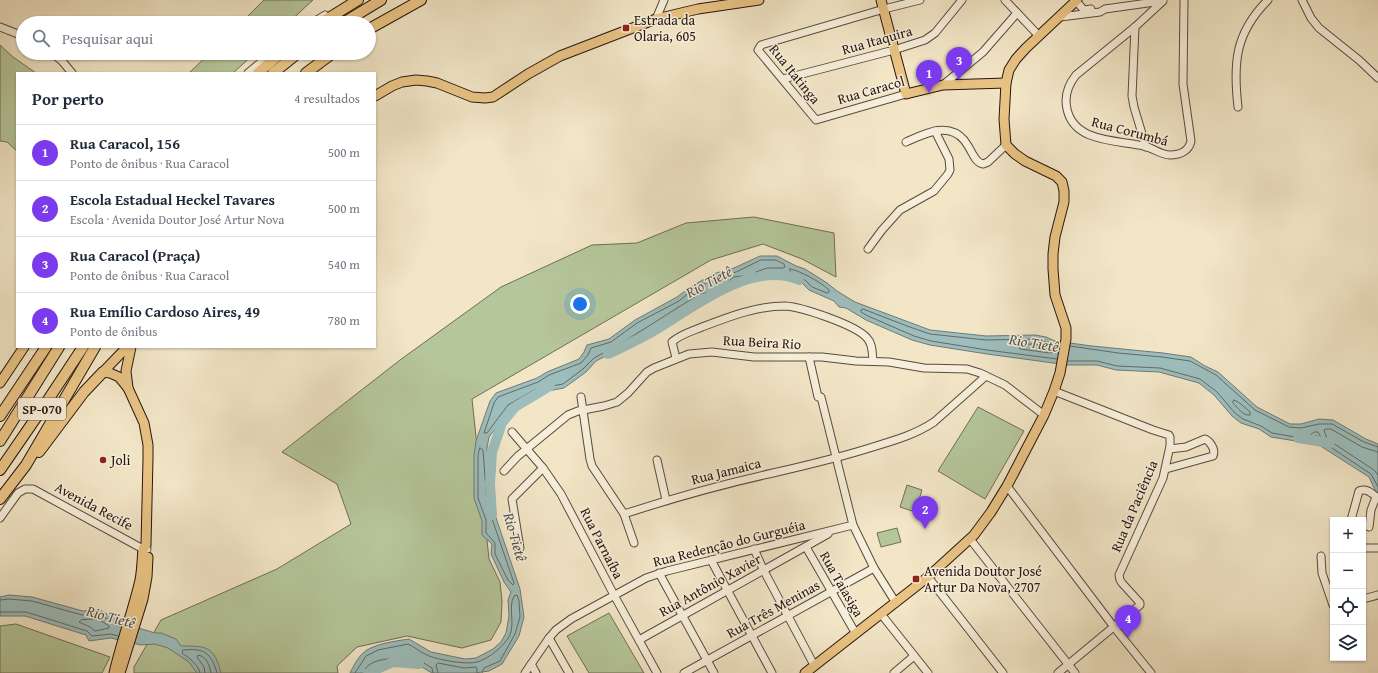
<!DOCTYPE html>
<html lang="pt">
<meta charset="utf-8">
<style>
body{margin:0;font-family:"Gentium Book Plus",serif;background:#f6f6f7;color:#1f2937}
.controls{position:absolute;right:12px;bottom:12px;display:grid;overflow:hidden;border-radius:0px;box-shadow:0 1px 3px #0004}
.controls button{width:36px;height:36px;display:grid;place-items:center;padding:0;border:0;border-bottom:1px solid #e0e1e3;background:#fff;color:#1f2937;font:20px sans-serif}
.you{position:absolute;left:580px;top:304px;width:14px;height:14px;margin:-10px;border:3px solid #fff;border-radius:50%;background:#1a73e8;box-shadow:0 0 0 6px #1a73e833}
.badge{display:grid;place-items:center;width:26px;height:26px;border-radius:50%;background:#7c3aed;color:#fff;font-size:13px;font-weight:700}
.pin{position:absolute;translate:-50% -33px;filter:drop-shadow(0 1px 2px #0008)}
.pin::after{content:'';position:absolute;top:21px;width:14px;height:12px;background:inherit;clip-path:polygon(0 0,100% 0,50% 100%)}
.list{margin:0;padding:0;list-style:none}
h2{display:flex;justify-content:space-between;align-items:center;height:52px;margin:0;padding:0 16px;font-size:17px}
h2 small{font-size:13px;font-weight:400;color:#747a83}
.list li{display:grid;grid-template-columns:26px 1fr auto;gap:12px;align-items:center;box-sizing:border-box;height:56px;padding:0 16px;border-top:1px solid #e0e1e3}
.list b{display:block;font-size:15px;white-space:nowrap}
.list p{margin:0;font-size:13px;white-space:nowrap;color:#747a83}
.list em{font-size:13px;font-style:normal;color:#747a83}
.icon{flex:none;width:22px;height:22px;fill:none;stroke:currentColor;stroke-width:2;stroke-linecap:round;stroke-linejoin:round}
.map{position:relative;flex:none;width:1378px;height:673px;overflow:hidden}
.search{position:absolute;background:#fff;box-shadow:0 1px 3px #0004;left:16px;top:16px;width:360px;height:44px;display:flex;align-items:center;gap:10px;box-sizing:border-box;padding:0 14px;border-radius:22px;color:#747a83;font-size:15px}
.panel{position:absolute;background:#fff;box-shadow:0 1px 3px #0004;left:16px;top:72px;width:360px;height:276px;border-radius:0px}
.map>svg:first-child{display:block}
.green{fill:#b5c69a;stroke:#6e6e54}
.water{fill:#9dbebd;stroke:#6d7b77}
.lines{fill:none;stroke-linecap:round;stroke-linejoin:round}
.shore{stroke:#626a66;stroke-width:1}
.river{stroke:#9dbebd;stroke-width:10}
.minor-casing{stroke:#594a3d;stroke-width:9}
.major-casing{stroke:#26160f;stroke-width:11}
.highway-casing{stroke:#26160f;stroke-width:12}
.minor{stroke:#f7efdb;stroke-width:7}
.major{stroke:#e9c384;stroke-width:9}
.highway{stroke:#e9c384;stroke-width:10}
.poi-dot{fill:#8f2418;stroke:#f7efdb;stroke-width:1.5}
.labels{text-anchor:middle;stroke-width:3;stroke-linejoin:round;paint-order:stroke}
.shield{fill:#f7efdb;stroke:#65574c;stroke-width:1}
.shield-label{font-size:13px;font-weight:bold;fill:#26160f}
.poi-label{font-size:14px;fill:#26160f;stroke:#f7efdb;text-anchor:start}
.street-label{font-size:14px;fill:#26160f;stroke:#f7efdb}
.water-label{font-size:15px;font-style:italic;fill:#50514c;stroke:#f7efdb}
</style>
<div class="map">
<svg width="1378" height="673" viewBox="0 0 1378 673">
<rect width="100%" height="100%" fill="#f2e6c7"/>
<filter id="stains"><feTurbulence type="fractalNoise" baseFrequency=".005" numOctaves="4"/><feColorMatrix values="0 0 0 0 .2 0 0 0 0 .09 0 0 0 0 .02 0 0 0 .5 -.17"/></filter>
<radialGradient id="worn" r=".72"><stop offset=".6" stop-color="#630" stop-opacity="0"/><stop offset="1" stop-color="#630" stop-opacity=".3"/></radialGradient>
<g class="green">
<polygon points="264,0 313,0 288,23 241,23"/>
<polygon points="0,45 13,57 36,73 17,73 17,151 7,142 0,141"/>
<polygon points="210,53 255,53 233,73 189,73"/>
<polygon points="754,217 834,233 836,277 802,259 763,244 711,260 472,399 489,559 500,582 502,601 501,622 491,640 462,648 407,636 357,647 337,666 338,673 134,673 134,667 161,620 277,569 351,524 337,484 282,452 400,360 501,287 592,245 637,243 686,223"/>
<polygon points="978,407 1024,431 985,499 938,471"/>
<polygon points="907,485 922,490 915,512 900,507"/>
<polygon points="897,528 901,542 881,547 877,533"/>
<polygon points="609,613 644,673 589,673 567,636"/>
<polygon points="16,624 110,657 102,673 0,673 0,626"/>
</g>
<g class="water">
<path d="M760 256H777L796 266 805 269 827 283 837 291 855 302 930 330 986 336 1035 335 1046 337 1055 341 1092 346 1163 353 1191 357 1205 366 1218 372 1257 407 1290 424H1301L1319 419 1333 420 1366 439 1378 444V493L1376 492 1369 477 1319 445 1316 435 1308 443 1271 437 1259 429 1241 423 1232 416 1214 395 1199 383 1159 372 1116 370 1097 365H1068L987 354 930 345 912 340 866 320 846 308 839 307 834 301 809 290 802 283 789 277 785 273C774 271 762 270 754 279L734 281 729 288 715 298 704 296 627 345 596 361 586 372 564 388 537 393 510 409 489 437 487 448 491 503 520 589 524 617 519 636 502 664 489 671 475 673H432L420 666 394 662 378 664 370 670 368 673H350C353 667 357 659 362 654 371 644 396 641 409 639L431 652 465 659 476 658 493 649 501 642 506 633 509 616 508 600 511 592 504 582 491 554 492 544 482 535V521L474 498V456L476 441 490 401 496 393 537 378 547 372 579 359 584 352 587 345 609 339 635 320 677 297 689 288 713 274 734 268Z"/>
<path d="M9 595 32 597 83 611 100 610 122 623 155 633H161L176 639 181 646C207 646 214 646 221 673H197L189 662 168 648 155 644 141 645 111 638 89 641 86 635 25 616H0V597Z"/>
</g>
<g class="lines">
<g class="shore">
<polygon points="761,260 776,260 784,264 785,267 783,268 767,268 756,272 752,275 733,277 726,285 714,293 701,293 625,341 594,358 583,369 563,384 536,389 508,405 487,433 484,433 494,403 498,397 538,382 549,375 581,363 588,355 591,348 611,342 637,323 679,301 691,291 715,278 736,272"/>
<path d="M790 269C799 270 822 283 829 290V292L827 293 812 287 805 280 792 274 790 271Z"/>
<polygon points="1034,344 1043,346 1052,349 1052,352 1050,353 1020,349 1019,347 1020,345"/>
<polyline points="1070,346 1118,353 1162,357 1190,361 1216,375 1255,410 1289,427 1301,428 1319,424 1332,424 1364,442 1378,447"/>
<polyline points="1057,359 987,350 931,341 914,336 868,316 861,312 861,310 863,309 907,326 930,334 986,340 1034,339 1059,345"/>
<polyline points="1068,361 1097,361 1117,366 1160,368 1200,379 1217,392 1235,413 1243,419 1261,426 1272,433 1306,439 1314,432 1318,432 1323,442 1371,474 1378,487"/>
<path d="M1234 400C1240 402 1245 408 1250 412V415C1243 416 1238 408 1233 403Z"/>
<polygon points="480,448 483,450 487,504 514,583 513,585 508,580 495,554 495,543 486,533 486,520 478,498 478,456"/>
<polyline points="1378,452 1362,447 1331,429 1326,429 1324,430 1327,439 1374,470 1378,475"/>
<polyline points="0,600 9,599 32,601 82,615 99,614 121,627"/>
<polyline points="0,612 26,612 87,631 92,636 111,634 118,636"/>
<polygon points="98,619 109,626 109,628 95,631 90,627 79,622 81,620"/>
<path d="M200 673C198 664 189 658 182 653L183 650C204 648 211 652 217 673"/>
<path d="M205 673 204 667 197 657 198 655C207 657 209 664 211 673"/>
<path d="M355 673 366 656 378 650 408 644C415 647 421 653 429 656 439 660 467 665 477 662 489 659 505 645 510 635 515 622 508 607 514 596L517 595 519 601 520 617 515 634 500 661 484 668 482 673"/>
<path d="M364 673C367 654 408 658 421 662 425 663 428 666 432 668L433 673"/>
<polyline points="438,673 436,665 438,663 464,668 476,667 477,669 477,673"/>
</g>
<g class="river">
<path d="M608 354C627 345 647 336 665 324 701 301 756 261 799 280"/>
<polyline points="1298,438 1330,443"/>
<polyline points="492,515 490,484 492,452 502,423 515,407 550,386"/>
<polyline points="368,673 393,662 419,664"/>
</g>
<g class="minor-casing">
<g id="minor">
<polyline points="1005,0 1039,36"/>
<polyline points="1302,0 1311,18 1319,28 1359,60 1378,78"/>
<polyline points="1076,1 1084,10 1091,9"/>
<path d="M1163 1 1135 27 1076 75C1068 85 1064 96 1067 109 1074 143 1118 140 1144 146 1153 148 1161 155 1170 155 1180 155 1189 151 1191 141L1183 84 1184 0"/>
<polyline points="1060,17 1100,12 1105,9 1162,1"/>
<polyline points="656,19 664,0"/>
<polyline points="312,23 325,15"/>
<polyline points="0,27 23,36"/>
<polyline points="1135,27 1132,96 1134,107 1146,147"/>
<polyline points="52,53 62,61 72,73"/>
<polyline points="248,73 272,53"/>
<polyline points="783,79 894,50 925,40 935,33 962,0"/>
<polyline points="943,85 983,52 1017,13"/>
<polyline points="906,94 816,120 758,50 761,45 884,9 920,0"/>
<path d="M1238 107C1233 63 1235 33 1268 0"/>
<path d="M906 142C924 134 948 121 964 140 967 144 970 149 972 153 975 158 977 163 983 164L988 162 1006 145"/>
<polyline points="868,249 882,230 900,210 934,191 948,174 950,170 949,159 935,131"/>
<polyline points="809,357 818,397"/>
<path d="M676 358 672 342C679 335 692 331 702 327 728 317 756 306 785 306 802 307 856 325 867 338 873 344 872 353 873 361"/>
<polyline points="1054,391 1153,430 1169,435 1170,437 1170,446 1163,478 1119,575 1120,580 1122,583 1140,603 1140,605 1058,673"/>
<polyline points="581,397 590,459 592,466 624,514 634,543"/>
<polyline points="821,397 853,525 874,568 896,603"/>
<polyline points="512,432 543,468 561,494 614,595 657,673"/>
<polyline points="657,460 666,500"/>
<path d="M1166 469 1213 456C1216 450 1210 441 1205 439L1186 447 1170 449"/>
<polyline points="504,471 518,456 568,415 578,411 604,406 617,402 628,393 647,372 654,368 689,354 712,352 754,357 822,357 856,361 889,362 924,368 967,369 980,373 1005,385 1044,415"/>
<polyline points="1007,486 1114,627 1151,673"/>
<path d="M624 514C673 498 723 484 773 473 808 465 842 457 876 446 896 440 916 434 934 422L986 376"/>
<polyline points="0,518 18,493 25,489 33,489 143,549 147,549"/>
<path d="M1351 520 1359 491C1367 488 1371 493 1378 498"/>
<polyline points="1369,527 1371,510 1376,497"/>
<polyline points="970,539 1075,673"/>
<polyline points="806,547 856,634"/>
<polyline points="520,548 512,499 543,468"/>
<polyline points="1363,548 1378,548"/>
<polyline points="754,549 764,571 814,665"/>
<polyline points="1321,556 1322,573 1333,605"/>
<polyline points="711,560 772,673"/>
<polyline points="659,573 714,673"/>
<polyline points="928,577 1003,673"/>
<polyline points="1363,599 1378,595"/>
<polyline points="881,614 928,673"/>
<polyline points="549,638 569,673"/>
<polyline points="639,640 828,534"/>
<polyline points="531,664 536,673"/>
<polyline points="525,673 549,638 556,630 571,619 646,578 667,571 853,525"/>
<polyline points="684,673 874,568"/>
<polyline points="894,673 914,656"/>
</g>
</g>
<g class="major-casing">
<g id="major">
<polyline points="881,0 906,94 943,85 1006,83"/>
<polyline points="375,96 392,86 402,82 416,80 427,81 437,83 472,97 485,98 493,97 528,74 560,56 656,19 698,9 759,0"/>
<path d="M103 372 110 373 119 377 128 388 144 423 148 445V459L146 545 143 549C142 559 142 570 140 580 133 611 121 642 114 673"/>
<polyline points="103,372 127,347"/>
<polyline points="0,383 24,347"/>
<polyline points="128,388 126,371 131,347"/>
<polyline points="120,673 143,599 147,577 148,557"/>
<polyline points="805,673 928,577 974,535 991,512 1007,486 1044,415 1054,391 1060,373 1066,339 1066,328 1055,295 1053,269 1053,254 1055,237 1064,202 1064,191 1062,182 1056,176 1025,161 1015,154 1006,145 1004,119 1006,83 1009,70 1016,59 1026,48 1077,0"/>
</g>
</g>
<g class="highway-casing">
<g id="highway">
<polyline points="321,23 358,0"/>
<polyline points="343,23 381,0"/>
<polyline points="369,29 421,0"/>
<polyline points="258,73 281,53"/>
<polyline points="273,73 298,53"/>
<polyline points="306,73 333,53"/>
<polyline points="0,416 46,347"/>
<polyline points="0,441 59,347"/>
<polyline points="39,452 84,392 103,372"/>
<polyline points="0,470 40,412 83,347"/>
<polyline points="0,499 26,465 95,347"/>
</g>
</g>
<use href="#minor" class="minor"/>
<use href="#major" class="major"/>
<use href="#highway" class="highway"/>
</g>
<g class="poi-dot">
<rect x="622" y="24" width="8" height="8" rx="2"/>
<circle cx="103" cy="460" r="4"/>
<rect x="912" y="575" width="8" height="8" rx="2"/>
</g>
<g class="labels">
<rect class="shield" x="18" y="398" width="48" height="22" rx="3"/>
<g class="shield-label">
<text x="42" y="414">SP-070</text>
</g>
<g class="poi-label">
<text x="634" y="25">Estrada da<tspan x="634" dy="16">Olaria, 605</tspan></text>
<text x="111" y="465">Joli</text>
<text x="924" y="576">Avenida Doutor José<tspan x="924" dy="16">Artur Da Nova, 2707</tspan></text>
</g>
<g class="street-label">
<text transform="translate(877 40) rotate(-16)" y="5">Rua Itaquira</text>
<text transform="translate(795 74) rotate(51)" y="5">Rua Itatinga</text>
<text transform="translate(871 90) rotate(-16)" y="5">Rua Caracol</text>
<text transform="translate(1130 131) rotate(15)" y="5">Rua Corumbá</text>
<text transform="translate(762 342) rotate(3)" y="5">Rua Beira Rio</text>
<text transform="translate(726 471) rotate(-14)" y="5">Rua Jamaica</text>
<text transform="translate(94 506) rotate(28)" y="5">Avenida Recife</text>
<text transform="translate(1134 506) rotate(-67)" y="5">Rua da Paciência</text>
<text transform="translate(602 543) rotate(63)" y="5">Rua Parnaíba</text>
<text transform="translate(729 543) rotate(-14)" y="5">Rua Redenção do Gurguéia</text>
<text transform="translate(842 584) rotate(60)" y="5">Rua Taiasiga</text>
<text transform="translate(710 585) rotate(-29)" y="5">Rua Antônio Xavier</text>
<text transform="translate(773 609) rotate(-29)" y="5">Rua Três Meninas</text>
</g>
<g class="water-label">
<text transform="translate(709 282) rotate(-28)" y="5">Rio Tietê</text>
<text transform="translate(1034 343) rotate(9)" y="5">Rio Tietê</text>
<text transform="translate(515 537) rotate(74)" y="5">Rio Tietê</text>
<text transform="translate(111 617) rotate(15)" y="5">Rio Tietê</text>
</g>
</g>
<rect width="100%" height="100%" filter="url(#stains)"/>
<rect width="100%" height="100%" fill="url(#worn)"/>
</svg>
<div class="controls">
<button>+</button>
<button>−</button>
<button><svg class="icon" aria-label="locate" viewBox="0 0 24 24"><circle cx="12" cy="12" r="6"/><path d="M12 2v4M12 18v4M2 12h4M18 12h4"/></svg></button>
<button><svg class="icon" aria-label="layers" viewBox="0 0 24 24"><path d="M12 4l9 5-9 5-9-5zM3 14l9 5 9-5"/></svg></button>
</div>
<div class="you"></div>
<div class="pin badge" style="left:929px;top:93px">1</div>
<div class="pin badge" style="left:925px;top:529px">2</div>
<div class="pin badge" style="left:959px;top:80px">3</div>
<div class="pin badge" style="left:1128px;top:638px">4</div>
<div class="search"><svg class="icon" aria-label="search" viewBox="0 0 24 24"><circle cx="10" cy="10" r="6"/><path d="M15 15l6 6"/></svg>Pesquisar aqui</div>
<section class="panel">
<h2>Por perto<small>4 resultados</small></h2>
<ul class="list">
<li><span class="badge">1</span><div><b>Rua Caracol, 156</b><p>Ponto de ônibus · Rua Caracol</p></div><em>500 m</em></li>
<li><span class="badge">2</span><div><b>Escola Estadual Heckel Tavares</b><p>Escola · Avenida Doutor José Artur Nova</p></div><em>500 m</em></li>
<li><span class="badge">3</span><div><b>Rua Caracol (Praça)</b><p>Ponto de ônibus · Rua Caracol</p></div><em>540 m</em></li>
<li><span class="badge">4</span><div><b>Rua Emílio Cardoso Aires, 49</b><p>Ponto de ônibus</p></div><em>780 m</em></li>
</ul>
</section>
</div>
